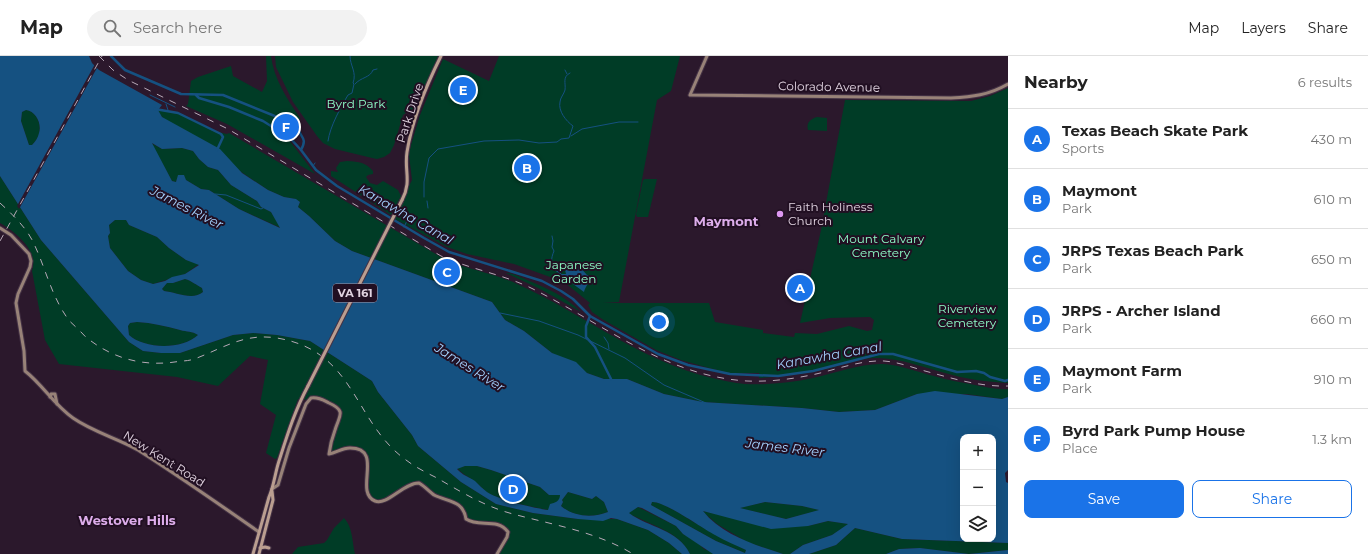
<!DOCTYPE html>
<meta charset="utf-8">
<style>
body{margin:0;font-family:Montserrat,sans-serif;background:#f2f2f2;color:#222}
.controls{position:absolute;right:12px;bottom:12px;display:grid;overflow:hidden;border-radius:8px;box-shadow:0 4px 16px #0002}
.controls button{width:36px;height:36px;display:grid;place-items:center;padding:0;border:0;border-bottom:1px solid #e0e0e0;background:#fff;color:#222;font:20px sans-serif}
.you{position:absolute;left:659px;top:266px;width:14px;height:14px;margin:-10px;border:3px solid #fff;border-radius:50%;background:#1a73e8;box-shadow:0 0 0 6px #1a73e833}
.badge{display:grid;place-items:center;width:26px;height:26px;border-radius:50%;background:#1a73e8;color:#fff;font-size:13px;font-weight:700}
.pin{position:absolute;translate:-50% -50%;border:2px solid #fff;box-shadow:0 1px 4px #0006}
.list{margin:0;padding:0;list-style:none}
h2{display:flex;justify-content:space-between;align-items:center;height:52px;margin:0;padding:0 16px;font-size:17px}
h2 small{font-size:13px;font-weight:400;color:#767676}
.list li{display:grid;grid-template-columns:26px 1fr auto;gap:12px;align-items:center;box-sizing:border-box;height:60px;padding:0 16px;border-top:1px solid #e0e0e0}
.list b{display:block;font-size:15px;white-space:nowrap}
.list p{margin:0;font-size:13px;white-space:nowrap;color:#767676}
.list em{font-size:13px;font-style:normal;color:#767676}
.actions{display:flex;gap:8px;padding:12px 16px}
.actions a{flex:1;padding:9px 0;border:1px solid #1a73e8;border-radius:8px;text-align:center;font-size:14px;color:#1a73e8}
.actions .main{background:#1a73e8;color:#fff}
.icon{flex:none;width:22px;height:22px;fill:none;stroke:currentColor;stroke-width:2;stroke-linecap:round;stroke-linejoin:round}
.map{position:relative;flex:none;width:1008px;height:498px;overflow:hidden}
header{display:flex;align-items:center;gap:24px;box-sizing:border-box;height:56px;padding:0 20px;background:#fff;border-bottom:1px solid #e0e0e0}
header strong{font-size:19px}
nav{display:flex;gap:22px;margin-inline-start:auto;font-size:14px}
.search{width:280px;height:36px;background:#f2f2f2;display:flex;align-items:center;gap:10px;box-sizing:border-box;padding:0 14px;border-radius:22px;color:#767676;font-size:15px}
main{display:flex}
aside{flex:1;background:#fff}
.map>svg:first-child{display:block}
.green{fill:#003c26}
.water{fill:#155181;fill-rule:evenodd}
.pier{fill:#2b182c}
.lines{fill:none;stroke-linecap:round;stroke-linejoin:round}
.stream{stroke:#155181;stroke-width:1}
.canal{stroke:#155181;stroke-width:2.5}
.secondary-casing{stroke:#443245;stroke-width:5}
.primary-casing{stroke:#443245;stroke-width:5}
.secondary{stroke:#988278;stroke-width:3}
.primary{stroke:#ba9e90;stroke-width:3}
.rail{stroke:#b7a9b7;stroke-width:1;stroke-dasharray:7 7;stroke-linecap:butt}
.primary-bridge-casing{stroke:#443245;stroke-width:5;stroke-linecap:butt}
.primary-bridge{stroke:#ba9e90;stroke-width:3}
.poi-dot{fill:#de98f2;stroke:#210f22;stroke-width:1.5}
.labels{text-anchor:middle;stroke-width:4;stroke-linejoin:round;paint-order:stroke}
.shield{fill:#210f22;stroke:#a798a7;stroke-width:1}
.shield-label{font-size:11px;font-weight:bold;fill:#e0d3e0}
.street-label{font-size:12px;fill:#e0d3e0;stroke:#210f22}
.park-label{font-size:12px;fill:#8efec8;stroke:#210f22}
.poi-label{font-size:12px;fill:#e0d3e0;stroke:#210f22;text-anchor:start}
.water-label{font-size:13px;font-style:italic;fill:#a3d0fc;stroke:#210f22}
.neighbourhood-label{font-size:13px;font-weight:bold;fill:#ddadeb;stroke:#210f22}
</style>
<header>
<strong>Map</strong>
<div class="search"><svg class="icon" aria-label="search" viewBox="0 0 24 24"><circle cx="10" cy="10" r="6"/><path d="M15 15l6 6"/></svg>Search here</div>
<nav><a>Map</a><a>Layers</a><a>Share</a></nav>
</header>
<main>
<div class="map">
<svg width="1008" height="498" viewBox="0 0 1008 498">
<rect width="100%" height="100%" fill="#2b182c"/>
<g class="green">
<path d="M266 0H271C274 23 287 43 300 62L289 84 315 118 227 68 186 50 188 48 191 25 198 21 231 10 233 20 262 36 267 25Z"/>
<polygon points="275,0 438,0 417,55 407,56 403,59 394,89 390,97 384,101 377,103 372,102 335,93 323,87 317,80 293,46 276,11"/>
<path d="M499 0H680L671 35 657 44 619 246 603 247H709L715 266 763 274V277L794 281 795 277 817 278 849 270 867 275 872 274 874 264 870 261 830 262 800 267 821 174 845 44 971 45 990 40 1008 32V327C987 326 965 323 945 317 923 311 902 303 879 302 861 301 843 309 826 313 803 318 781 321 759 322V317H730L709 312 681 304 656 294 602 263 592 256 588 249 590 247 564 226 514 208 467 198 447 191 393 162 412 124 409 99 411 89 420 59 443 3 489 25Z"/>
<path d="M154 52 179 57 218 76 227 78 229 77 446 204C469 214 494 217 517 228 584 258 640 305 712 322 722 324 734 327 745 328 768 329 791 327 813 322 836 317 861 307 884 308 901 309 917 316 934 320 947 324 961 326 975 329 986 331 997 334 1008 333V341L1002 343 966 338H917L875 354 839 356 802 352 703 346 664 338 627 323H604L587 317 552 297 524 275 505 264 492 246 352 195 335 185 309 160 298 151 300 146 295 143 284 141 268 134 166 65Z"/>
<path d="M26 54C36 55 42 68 39 78 38 82 35 86 32 89H29L21 65 22 56Z"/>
<path d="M817 61 827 62V75L808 74C806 67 810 63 817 61Z"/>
<polygon points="151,87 162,93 182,92 193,95 199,103 208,111 218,114 231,129 257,145 261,151 271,156 281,172 239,153 209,134 201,133 186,124 177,123 176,126 172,125"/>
<path d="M347 105C360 106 365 106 373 115V118L368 119 366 121 370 127 377 129 383 125 398 134 401 140 391 159 331 120V115L338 116 336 112 340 106Z"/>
<path d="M0 120 41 184 129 286 143 295 161 297H180L233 279 253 277 277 279 310 285 372 325 378 336 412 379 418 390 461 426 496 448 533 457 578 463H617L648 474 669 487 682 498H497L507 481 508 476 494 467 476 468 466 463 464 454 457 448 435 439 421 428 415 427 386 444 374 445 367 437 366 401 361 396 351 392 329 398 340 362 339 353 317 342 310 344 298 343 277 402 275 403 266 397 276 359 260 348 268 304 250 300 218 330 177 321 59 308 45 284 32 215C39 195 16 176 0 167Z"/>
<polygon points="645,123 657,123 648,161 637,161 636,158 643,124"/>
<polygon points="115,164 126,164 129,169 157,181 169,192 186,204 199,208 185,218 153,228 141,224 128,215 110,192 108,180 110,177 109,169"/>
<path d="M506 217C513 217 520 221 527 224 547 232 565 240 581 256L540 233Z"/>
<path d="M185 223C192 225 196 229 202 232L203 236C193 245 175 236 164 235L162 233 167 227H173Z"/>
<polygon points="795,224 808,227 804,246 790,243"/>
<path d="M137 266C152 267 166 270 180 274 187 276 192 275 198 279 182 294 144 293 129 279L128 270 130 267Z"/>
<path d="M465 410H477L491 414 540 431 549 439H561L560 443 548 454C532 451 502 445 488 437 483 434 479 428 474 425 468 420 462 418 457 412Z"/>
<path d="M568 436 592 443 596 440 604 446 608 456C592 462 574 461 561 450L563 446 562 444Z"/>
<path d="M652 446C663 445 691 465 702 471 716 479 731 486 746 494L745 497 716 485 651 449Z"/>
<polygon points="765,446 802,450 820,454 786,463 739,452"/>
<path d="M638 451 676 470 683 478 696 485 704 493 716 498H690C679 475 650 469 628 457Z"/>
<polygon points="702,455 716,458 808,470 828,465 849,468 832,479 803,489 790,498 783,498 747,486 717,468"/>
<path d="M344 462C353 471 352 486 355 498H292L298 491 324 487 327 484 334 472Z"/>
<polygon points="855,472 902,483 1008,487 1008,494 969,498 919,492 899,493 886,498 809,498 836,489"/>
</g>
<g class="water">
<path d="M0 0H89L92 7 99 14 162 49 158 54 162 61 220 93 242 117 268 134 284 141 296 143 300 146 298 151 309 160 335 185 352 195 492 246 505 264 524 275 552 297 576 306 587 317 604 323H627L664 338 703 346 802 352 839 356 875 354 917 338 935 335 1002 343 1008 341V414L1005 417 1006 426 1008 427V487L902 483 855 472 836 489 809 498H790L803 489 832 479 848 468 828 465 808 470 771 473 703 455C722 479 755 489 783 498H713L683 478 676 470 642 452 638 451 629 457C649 472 678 473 690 498H682L669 487 648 474 617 463 611 462 603 465 578 463 533 457 496 448 461 426 418 390 412 379 378 336 372 325 310 285 277 279 253 277 233 279 180 297H161L143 295 129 286 41 184 0 120ZM26 54C36 55 42 68 39 77 38 82 35 86 32 89H29L21 65 22 56ZM152 87 162 93 182 92 193 95 199 103 208 111 218 114 231 129 257 145 261 151 271 156 280 172 239 153 209 134 201 133 186 124 184 119H178L176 126 172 125ZM115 164H126L129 169 157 181 169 192 186 204 199 209 185 218 172 221 165 225 153 228 141 224 128 215 110 192 108 180 110 177 109 169ZM185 223C192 225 196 229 202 232L203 236C193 245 175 236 164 235L162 233 167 227H173ZM137 266C152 267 166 270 180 274 187 276 192 275 198 279 182 294 144 293 129 279L128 270 130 267ZM963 381H993V483H963ZM465 410H477L491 414 540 431 549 439H560C560 445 555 447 550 448L548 454C533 452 499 444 487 436 483 433 479 429 475 425 469 421 462 419 457 413ZM568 436 592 443 596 440 604 446 608 456C593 462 574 461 561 450L563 446 562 444ZM652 446C664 445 702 472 715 479 725 485 736 489 746 494L745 497 716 485 651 449ZM765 446 802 450 819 454 786 463 740 452Z"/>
<path d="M569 207H571V210L573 211 575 208 578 209 587 219 590 220 591 222C589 227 585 231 584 236L573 228 572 224 561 219 556 215 560 213 561 218H566L565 214 562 212 564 211 570 213 571 210Z"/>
<polygon points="920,492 969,498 1008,494 1008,498 886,498 899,493"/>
</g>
<polygon class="pier" points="95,8 98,10 19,153 17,150"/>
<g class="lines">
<g class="stream">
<polyline points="565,14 567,18"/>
<path d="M355 28C361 21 370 22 373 14L377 13"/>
<polyline points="150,39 175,51"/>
<polyline points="166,48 168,54"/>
<polyline points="571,80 582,73 619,66 638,66"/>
<path d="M328 85C330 70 341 51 348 39L352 37 354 28 353 27C357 16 350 10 350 0"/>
<polyline points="313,110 315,107"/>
<polyline points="215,138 226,139 261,153 263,152"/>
<path d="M424 141V126L429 102 438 93 484 85 519 84 539 87 557 86 561 83 569 82 573 70C566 65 558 55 560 46 560 42 564 38 565 34 566 27 562 21 570 17"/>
<polyline points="427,145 428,152"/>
<polyline points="404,171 408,163"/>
<path d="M552 180 553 185 552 191 554 195C551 202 550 209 556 215"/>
<polyline points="500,257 539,265 578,279 625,302 664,329 706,347"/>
<polyline points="604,281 608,287 609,293"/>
</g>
<g class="canal">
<path d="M111 0 125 14 181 38 223 39 292 67 298 72C300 82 308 81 301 94L316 114 337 130 424 182 449 196 542 225 561 235 573 243 590 260 658 298 688 309 730 318 778 320 813 315 879 298H893L957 316 976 315 984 317 990 321 1005 325 1008 324"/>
<polyline points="196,39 199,42 229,51 263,65 290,82 301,94"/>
<polyline points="155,53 178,57 221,78 223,81 217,94"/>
<polyline points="590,260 586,270 586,281 595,291 611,323"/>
</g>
<g class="secondary-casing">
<g id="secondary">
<path d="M707 0 690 39 951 42C972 41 989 39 1008 28"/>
<path d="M0 172 11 179 29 198 31 205 30 211 18 238 16 247 24 295 25 315C43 329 54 349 73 362 93 376 117 382 138 394 179 420 219 448 259 476"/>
<polyline points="50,341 51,338 55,338 57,348"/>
<path d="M272 433 278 429 289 392 306 348 311 342C318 341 323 344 329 347 347 355 339 360 335 374 332 382 330 390 329 398 336 397 342 392 350 392 385 392 353 436 375 445 387 450 403 427 419 427 424 430 429 435 434 439 448 446 463 444 466 463 479 472 497 461 508 476L507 481 497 498"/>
</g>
</g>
<g class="primary-casing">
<g id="primary">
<path d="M402 144C412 125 404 115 407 96 412 64 427 28 441 0"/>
<polyline points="260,492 265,491 269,492"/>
<path d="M253 498 269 441C274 430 275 417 279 405 287 380 295 354 308 330"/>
<polyline points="259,498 273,444 272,435"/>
</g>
</g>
<use href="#secondary" class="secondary"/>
<use href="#primary" class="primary"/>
<g class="rail">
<path d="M99 0 113 14 128 24 228 73 441 200C470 213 501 218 529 231 601 266 664 320 747 325 770 326 793 323 816 318 838 313 861 304 884 305 898 306 911 311 925 315 951 322 980 331 1008 330"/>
<path d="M0 147C13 159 28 173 35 190 46 214 52 241 68 263 71 267 75 270 79 274 83 278 86 282 91 285 118 305 149 311 181 305 187 305 192 304 197 302 225 291 245 277 277 282 356 295 353 366 406 404 415 411 427 417 437 422 461 436 486 451 513 458 554 469 597 476 633 498"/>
<polyline points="0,185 102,0"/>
</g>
<g class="primary-bridge-casing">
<polyline id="primary-bridge" points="308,330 402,144"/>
</g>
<use href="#primary-bridge" class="primary-bridge"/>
</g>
<circle class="poi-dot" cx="780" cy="158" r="4"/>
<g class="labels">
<rect class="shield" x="333" y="228" width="44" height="18" rx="3"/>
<g class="shield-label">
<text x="355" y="241">VA 161</text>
</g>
<g class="street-label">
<text transform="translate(829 31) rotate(1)" y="4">Colorado Avenue</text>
<text transform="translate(410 57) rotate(-72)" y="4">Park Drive</text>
<text transform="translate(164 403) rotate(32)" y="4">New Kent Road</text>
</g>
<g class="park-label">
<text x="356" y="52">Byrd Park</text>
<text x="881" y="187">Mount Calvary<tspan x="881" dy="14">Cemetery</tspan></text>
<text x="574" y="213">Japanese<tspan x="574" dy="14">Garden</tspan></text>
<text x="967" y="257">Riverview<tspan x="967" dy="14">Cemetery</tspan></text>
</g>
<g class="poi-label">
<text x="788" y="155">Faith Holiness<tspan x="788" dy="14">Church</tspan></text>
</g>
<g class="water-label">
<text transform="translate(187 151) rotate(27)" y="5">James River</text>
<text transform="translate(406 158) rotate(30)" y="5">Kanawha Canal</text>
<text transform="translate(829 299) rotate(-10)" y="5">Kanawha Canal</text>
<text transform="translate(470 311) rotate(32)" y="5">James River</text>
<text transform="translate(785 391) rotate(7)" y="5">James River</text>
</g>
<g class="neighbourhood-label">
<text x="726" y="170">Maymont</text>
<text x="127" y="469">Westover Hills</text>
</g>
</g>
</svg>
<div class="controls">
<button>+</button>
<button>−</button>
<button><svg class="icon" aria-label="layers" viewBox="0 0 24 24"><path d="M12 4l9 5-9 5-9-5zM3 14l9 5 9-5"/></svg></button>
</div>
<div class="you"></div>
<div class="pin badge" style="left:800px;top:232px">A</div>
<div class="pin badge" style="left:527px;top:112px">B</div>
<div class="pin badge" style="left:447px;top:216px">C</div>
<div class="pin badge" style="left:513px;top:433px">D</div>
<div class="pin badge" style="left:463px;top:34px">E</div>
<div class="pin badge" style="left:286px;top:71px">F</div>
</div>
<aside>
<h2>Nearby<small>6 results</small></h2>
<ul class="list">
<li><span class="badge">A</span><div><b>Texas Beach Skate Park</b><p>Sports</p></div><em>430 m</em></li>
<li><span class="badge">B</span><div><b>Maymont</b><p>Park</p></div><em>610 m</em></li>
<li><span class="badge">C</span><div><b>JRPS Texas Beach Park</b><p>Park</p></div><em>650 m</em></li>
<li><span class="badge">D</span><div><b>JRPS - Archer Island</b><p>Park</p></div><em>660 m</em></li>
<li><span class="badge">E</span><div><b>Maymont Farm</b><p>Park</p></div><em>910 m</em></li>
<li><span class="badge">F</span><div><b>Byrd Park Pump House</b><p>Place</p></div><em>1.3 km</em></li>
</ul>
<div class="actions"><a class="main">Save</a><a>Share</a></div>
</aside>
</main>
